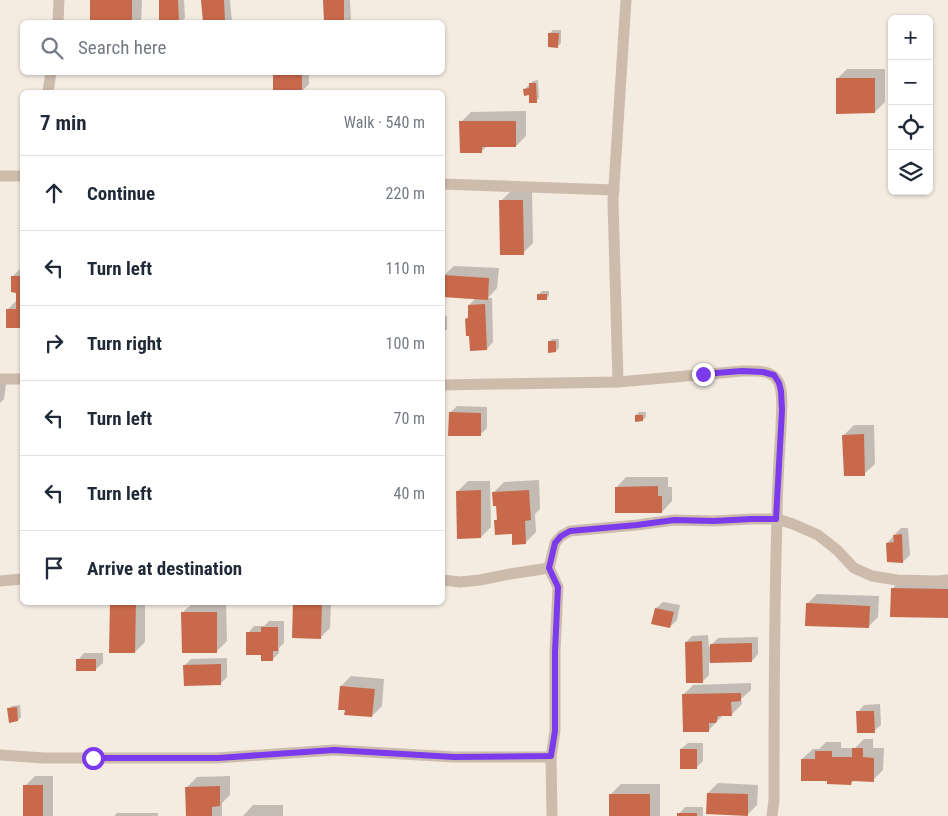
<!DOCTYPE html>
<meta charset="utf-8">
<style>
body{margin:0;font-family:"Roboto Condensed",sans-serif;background:#f6f6f7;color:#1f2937}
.controls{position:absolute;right:15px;top:15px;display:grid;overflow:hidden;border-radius:8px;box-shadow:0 1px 4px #0004}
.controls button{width:45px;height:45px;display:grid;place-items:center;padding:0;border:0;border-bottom:1px solid #e0e1e3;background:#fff;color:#1f2937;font:25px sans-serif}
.stop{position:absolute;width:15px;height:15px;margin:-11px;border:4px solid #7c3aed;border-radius:50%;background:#fff}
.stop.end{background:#7c3aed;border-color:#fff;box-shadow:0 1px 5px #0008}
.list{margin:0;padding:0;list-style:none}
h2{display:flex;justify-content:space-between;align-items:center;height:65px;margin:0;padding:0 20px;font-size:21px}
h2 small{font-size:16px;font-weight:400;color:#747a83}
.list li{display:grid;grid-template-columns:32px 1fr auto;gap:15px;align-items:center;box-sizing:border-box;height:75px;padding:0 20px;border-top:1px solid #e0e1e3}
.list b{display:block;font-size:19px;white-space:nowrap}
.list em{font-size:16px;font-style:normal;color:#747a83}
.icon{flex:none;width:28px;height:28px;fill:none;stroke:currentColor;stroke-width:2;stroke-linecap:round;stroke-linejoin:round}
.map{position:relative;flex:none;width:948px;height:816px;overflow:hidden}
.search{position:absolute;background:#fff;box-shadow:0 1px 4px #0004;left:20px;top:20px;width:425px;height:55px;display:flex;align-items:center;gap:12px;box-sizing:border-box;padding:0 18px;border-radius:8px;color:#747a83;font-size:19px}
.panel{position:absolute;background:#fff;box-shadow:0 1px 4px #0004;left:20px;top:90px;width:425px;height:515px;border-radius:8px}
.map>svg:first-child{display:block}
.shadow{fill:#0003}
.building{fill:#c8694b}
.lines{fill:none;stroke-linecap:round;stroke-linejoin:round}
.street{stroke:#cdbbac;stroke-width:11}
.route{stroke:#7c3aed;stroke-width:6}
</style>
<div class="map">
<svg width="948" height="816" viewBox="0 0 948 816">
<rect width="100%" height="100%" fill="#f4ebe1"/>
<g class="shadow">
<polygon points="91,0 142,0 141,22 91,22"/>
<polygon points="160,0 184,0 185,18 181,22 161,22"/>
<polygon points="203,0 230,0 232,22 204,22"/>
<polygon points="325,0 350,0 351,22 325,22 324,1"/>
<polygon points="553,30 561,30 561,43 558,46 550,33"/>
<polygon points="847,69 885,69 885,102 875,112 837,79"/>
<polygon points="276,72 309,72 309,84 302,91 274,75"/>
<polygon points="538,80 539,98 536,101 525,89 528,86 530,86 530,84 533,81"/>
<polygon points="220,90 242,90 242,92 218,92"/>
<polygon points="526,111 526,136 516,146 487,146 482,151 461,122 471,112"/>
<polygon points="532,190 533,243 523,253 501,201 511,191"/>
<polygon points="454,266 499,268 497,288 488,298 492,298 493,342 487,349 466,319 469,316 469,305 476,298 443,276"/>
<polygon points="22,267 22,327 8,327 8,309 17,300 17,291 12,277"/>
<polygon points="542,291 549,291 549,296 546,299 539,294"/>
<polygon points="442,316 447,316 447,329 444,332 442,332"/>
<polygon points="552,339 559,339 559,348 556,351 549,342"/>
<polygon points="0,383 6,384 4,399 0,403"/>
<polygon points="457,406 487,407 487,428 480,435 450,413"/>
<polygon points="639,412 646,412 646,417 643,420 636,415"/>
<polygon points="854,425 874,425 875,464 864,474 844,435"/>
<polygon points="626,477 668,477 668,487 672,487 672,501 662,512 616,488"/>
<polygon points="539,480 540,509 535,514 536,532 525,543 495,521 498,518 497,505 494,492 504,482"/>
<polygon points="468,481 490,481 491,527 481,537 458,491"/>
<polygon points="901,528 908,528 910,555 903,562 888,561 887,543"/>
<polygon points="902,579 948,579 948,617 892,589"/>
<polygon points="817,594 879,596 878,617 868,627 807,604"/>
<polygon points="111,602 145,602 145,642 135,652"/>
<polygon points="226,602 227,641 217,651 182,613 193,603"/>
<polygon points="294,602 331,602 330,628 320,638"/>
<polygon points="663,602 680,605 677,620 670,627 656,608"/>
<polygon points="269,621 284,621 284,643 279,648 279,653 273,659 263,653 248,633 254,626 264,626"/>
<polygon points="708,635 709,647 718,638 758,637 758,654 752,661 709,662 709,675 703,681 686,642 692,636"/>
<polygon points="84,653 103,653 103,663 96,669 78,660"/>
<polygon points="227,658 227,677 221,683 185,665 191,659"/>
<polygon points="351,676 384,679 382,706 372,716 346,709 341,686"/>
<polygon points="751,683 751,690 741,699 742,704 731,715 723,715 708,731 683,695 693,685"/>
<polygon points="880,704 881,725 874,731 858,712 864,705"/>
<polygon points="20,705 21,717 18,720 9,709 12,706"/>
<polygon points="864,739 873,739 873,748 884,748 883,770 873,780 854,780 851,783 829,780 802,759 813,749 819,749 826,742 841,742 841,748 855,748"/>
<polygon points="688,743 703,743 703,761 696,768 681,749"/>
<polygon points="35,776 53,776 53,816 25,816 25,786"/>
<polygon points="230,776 230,795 222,803 222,816 187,816 187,787 197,777"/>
<polygon points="718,783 758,785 757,805 747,815 708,793"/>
<polygon points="621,784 660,784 660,816 610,816 611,794"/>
<polygon points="253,805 283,805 283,816 243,816"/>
<polygon points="685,807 703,807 703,816 679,816 679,814"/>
<polygon points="117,813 158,813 158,816 114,816"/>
</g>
<g class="building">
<rect x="90" y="0" width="42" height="22"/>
<polygon points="159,0 178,0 179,22 159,22"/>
<polygon points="201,0 224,0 225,22 203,22"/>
<polygon points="323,0 344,0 344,22 324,22"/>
<polygon points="548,33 559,33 558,48 548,47"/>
<rect x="273" y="74" width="29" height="18"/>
<polygon points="836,78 875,78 875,113 836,114"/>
<polygon points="529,83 536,83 537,103 529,103 529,95 524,96 523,89 529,88"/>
<polygon points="459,121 516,121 516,147 482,147 482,153 460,153"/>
<polygon points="499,200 523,200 524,255 500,255"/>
<polygon points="442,275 489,278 488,300 442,297"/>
<polygon points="11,276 22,276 22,328 6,328 6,309 16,309 16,293 11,292"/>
<rect x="537" y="294" width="10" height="6"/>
<polygon points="485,304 487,350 470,351 469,336 466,336 465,319 468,318 468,305"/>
<rect x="442" y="319" width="3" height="14"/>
<polygon points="548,341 556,341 556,352 548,353"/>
<polygon points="449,412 481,413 481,436 448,436"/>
<polygon points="635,415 643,415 643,421 635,422"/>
<polygon points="864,434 865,476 844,476 842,435"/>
<polygon points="658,486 658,496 662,496 662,513 615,513 615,487"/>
<polygon points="481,490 481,538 457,539 456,491"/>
<polygon points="529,490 531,520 525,521 526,544 512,545 512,534 495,535 494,520 497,520 496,506 493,506 492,492"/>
<polygon points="902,534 903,563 887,562 886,543 894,542 893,535"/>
<polygon points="891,588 948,589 948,618 890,617"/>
<polygon points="110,602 136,602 135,653 109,653"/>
<polygon points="293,602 322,602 321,639 292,638"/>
<polygon points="806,603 870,606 869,628 805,626"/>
<polygon points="655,608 674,612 670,628 651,624"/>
<polygon points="181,612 217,612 217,653 182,653"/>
<polygon points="261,627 278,627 278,651 273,651 273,661 261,661 261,655 246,655 246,632 261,632"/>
<polygon points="702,641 703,683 686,683 685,642"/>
<polygon points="752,643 752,662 710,663 710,644"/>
<rect x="76" y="659" width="20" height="12"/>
<polygon points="221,664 221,685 184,686 183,665"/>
<polygon points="340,686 375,689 372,717 344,715 345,710 338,710"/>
<polygon points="741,693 741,701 731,702 732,716 718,716 716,723 709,723 709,732 683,732 682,694"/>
<polygon points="17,707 18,721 9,723 7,708"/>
<polygon points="856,711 874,711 875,733 857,733"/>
<polygon points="852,748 863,748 863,757 874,758 874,782 852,781 851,785 827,784 827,781 801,781 801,759 815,759 815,751 832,751 832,757 852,757"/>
<rect x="680" y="749" width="17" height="20"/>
<rect x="23" y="785" width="20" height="31"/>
<polygon points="220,786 220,806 212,807 212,816 186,816 185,787"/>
<polygon points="707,793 748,794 748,816 706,814"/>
<rect x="609" y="794" width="41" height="22"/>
<rect x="677" y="813" width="20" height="3"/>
</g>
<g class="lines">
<g class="street">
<polyline points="58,22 59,0"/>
<polyline points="48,92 51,72"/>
<polyline points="0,176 22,176"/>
<polyline points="442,184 614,190"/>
<polyline points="0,379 22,379"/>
<polyline points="618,382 613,201 626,0"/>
<path d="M442 385 618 382 743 371C756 371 773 369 779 383 784 395 781 416 781 429 779 459 777 489 777 520 774 613 774 707 774 800L772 816"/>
<polyline points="442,580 460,582 480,580 510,574 549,568"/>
<polyline points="0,581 22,579"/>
<polyline points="0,755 44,758 217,758 334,750 454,757 551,757"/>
<polyline points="552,816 551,757 555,731 555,652 558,587 549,568 555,543 561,536 570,531 637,525 674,520 714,521 751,519 777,519 793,524 818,535 837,550 854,568 872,576 897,580 937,581 948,580"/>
</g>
</g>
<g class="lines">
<polyline class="route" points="93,758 218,758 334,750 454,757 551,756 555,731 555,652 558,587 549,568 555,543 561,536 570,531 637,525 674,520 714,521 751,519 776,519 782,410 781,391 779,383 774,375 763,372 742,371 703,374"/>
</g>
</svg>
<div class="controls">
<button>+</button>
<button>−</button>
<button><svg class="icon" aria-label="locate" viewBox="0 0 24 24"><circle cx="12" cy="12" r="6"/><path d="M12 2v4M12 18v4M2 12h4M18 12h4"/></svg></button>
<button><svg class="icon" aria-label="layers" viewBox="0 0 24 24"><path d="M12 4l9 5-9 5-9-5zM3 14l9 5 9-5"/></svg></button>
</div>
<div class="stop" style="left:93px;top:758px"></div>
<div class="stop end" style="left:703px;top:374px"></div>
<div class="search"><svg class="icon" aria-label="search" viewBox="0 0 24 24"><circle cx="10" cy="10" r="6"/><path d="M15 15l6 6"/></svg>Search here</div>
<section class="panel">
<h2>7 min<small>Walk · 540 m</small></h2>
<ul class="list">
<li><svg class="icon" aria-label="ahead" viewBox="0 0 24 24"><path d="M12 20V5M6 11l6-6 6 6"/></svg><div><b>Continue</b></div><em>220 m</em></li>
<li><svg class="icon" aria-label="left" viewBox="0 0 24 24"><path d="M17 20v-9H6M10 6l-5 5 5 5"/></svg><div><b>Turn left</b></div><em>110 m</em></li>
<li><svg class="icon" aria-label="right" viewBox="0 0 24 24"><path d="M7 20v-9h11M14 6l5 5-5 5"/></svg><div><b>Turn right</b></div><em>100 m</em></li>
<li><svg class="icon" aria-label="left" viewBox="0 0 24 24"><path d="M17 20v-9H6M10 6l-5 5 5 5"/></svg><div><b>Turn left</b></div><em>70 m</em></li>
<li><svg class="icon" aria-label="left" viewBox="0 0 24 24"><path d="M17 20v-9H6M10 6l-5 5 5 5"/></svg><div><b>Turn left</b></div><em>40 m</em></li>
<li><svg class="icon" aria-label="arrive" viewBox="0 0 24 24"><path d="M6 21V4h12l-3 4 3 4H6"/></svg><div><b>Arrive at destination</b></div></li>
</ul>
</section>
</div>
